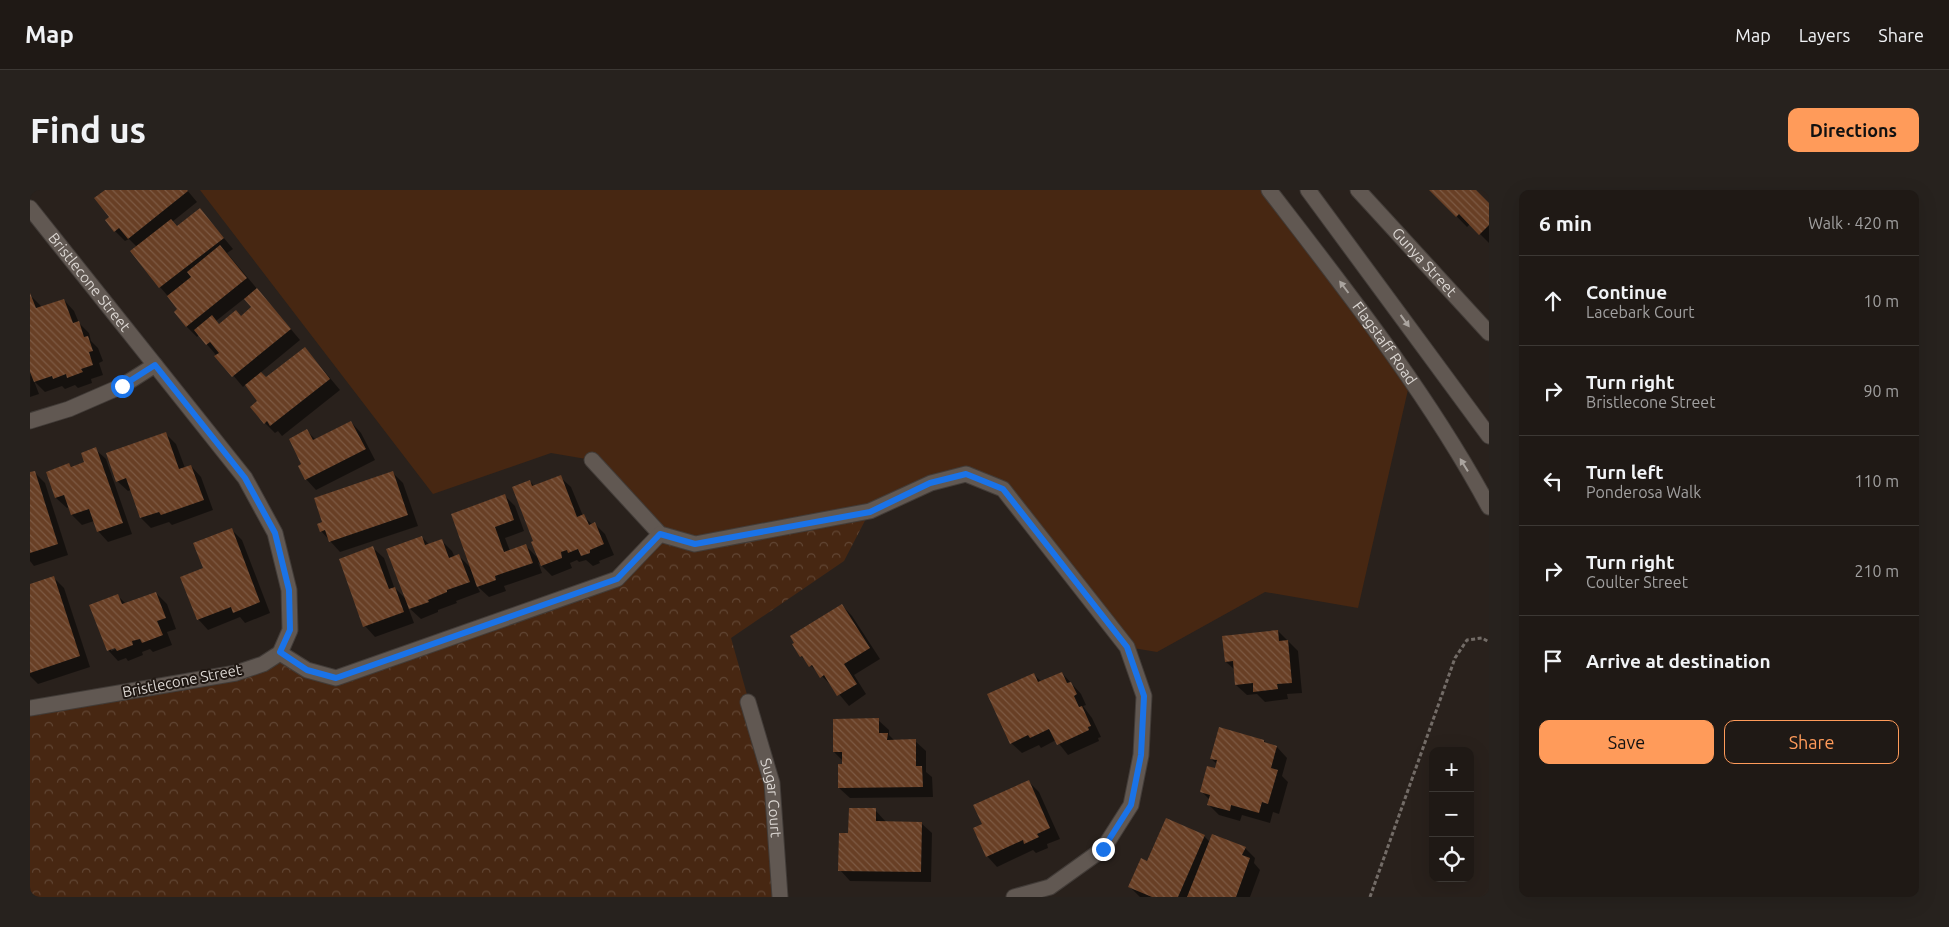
<!DOCTYPE html>
<meta charset="utf-8">
<style>
body{margin:0;font-family:Ubuntu,sans-serif;background:#27221e;color:#f1f3f6}
.controls{position:absolute;right:15px;bottom:15px;display:grid;overflow:hidden;border-radius:10px;box-shadow:0 5px 20px #0002}
.controls button{width:45px;height:45px;display:grid;place-items:center;padding:0;border:0;border-bottom:1px solid #3c3834;background:#1f1915;color:#f1f3f6;font:25px sans-serif}
.stop{position:absolute;width:15px;height:15px;margin:-11px;border:4px solid #1a73e8;border-radius:50%;background:#fff}
.stop.end{background:#1a73e8;border-color:#fff;box-shadow:0 1px 5px #0008}
.list{margin:0;padding:0;list-style:none}
h2{display:flex;justify-content:space-between;align-items:center;height:65px;margin:0;padding:0 20px;font-size:21px}
h2 small{font-size:16px;font-weight:400;color:#a1a0a0}
.list li{display:grid;grid-template-columns:32px 1fr auto;gap:15px;align-items:center;box-sizing:border-box;height:90px;padding:0 20px;border-top:1px solid #3c3834}
.list b{display:block;font-size:19px;white-space:nowrap}
.list p{margin:0;font-size:16px;white-space:nowrap;color:#a1a0a0}
.list em{font-size:16px;font-style:normal;color:#a1a0a0}
.actions{display:flex;gap:10px;padding:15px 20px}
.actions a{flex:1;padding:11px 0;border:1px solid #ff9b5a;border-radius:10px;text-align:center;font-size:18px;color:#ff9b5a}
.actions .main{background:#ff9b5a;color:#111}
.icon{flex:none;width:28px;height:28px;fill:none;stroke:currentColor;stroke-width:2;stroke-linecap:round;stroke-linejoin:round}
.map{position:relative;flex:none;width:1459px;height:707px;overflow:hidden;border-radius:10px}
header{display:flex;align-items:center;gap:30px;box-sizing:border-box;height:70px;padding:0 25px;background:#1f1915;border-bottom:1px solid #3c3834}
header strong{font-size:24px}
nav{display:flex;gap:28px;margin-inline-start:auto;font-size:18px}
.intro{display:flex;align-items:center;justify-content:space-between;box-sizing:border-box;height:120px;padding:0 30px}
h1{margin:0;font-size:35px}
.button{padding:12px 22px;border-radius:10px;background:#ff9b5a;color:#111;font-size:18px;font-weight:700}
main{display:flex;gap:30px;padding:0 30px}
aside{flex:1;background:#1f1915;border-radius:10px;box-shadow:0 5px 20px #0002}
.map>svg:first-child{display:block}
.grass{fill:#472712}
.park{fill:url(#park-crowns)}
.shadow{fill:#0007;fill-rule:evenodd}
.building{fill:url(#building-back-hatch)}
.lines{fill:none;stroke-linecap:round;stroke-linejoin:round}
.street-casing{stroke:#423c38;stroke-width:17}
.secondary-casing{stroke:#423c38;stroke-width:17}
.path{stroke:#736c67;stroke-width:3;stroke-dasharray:4 2.5;stroke-linecap:butt}
.street{stroke:#615852;stroke-width:15}
.secondary{stroke:#615852;stroke-width:15}
.oneway{fill:#aaa49f}
.route{stroke:#1a73e8;stroke-width:6}
.labels{text-anchor:middle;stroke-width:4;stroke-linejoin:round;paint-order:stroke}
.street-label{font-size:15px;fill:#dbd6d2;stroke:#201813}
</style>
<header>
<strong>Map</strong>
<nav><a>Map</a><a>Layers</a><a>Share</a></nav>
</header>
<div class="intro"><h1>Find us</h1><a class="button">Directions</a></div>
<main>
<div class="map">
<svg width="1459" height="707" viewBox="0 0 1459 707">
<defs>
<pattern id="park-crowns" width="20" height="18" patternUnits="userSpaceOnUse" patternTransform="scale(1.25)"><rect width="20" height="18" fill="#472712"/><path d="M2 6a3 3 0 1 1 6 0M12 15a3 3 0 1 1 6 0" fill="none" stroke="#614634"/></pattern>
<pattern id="building-back-hatch" width="6" height="6" patternUnits="userSpaceOnUse" patternTransform="scale(1.25)"><rect width="6" height="6" fill="#683f25"/><path d="M-1 5l2 2M0 0l6 6M5-1l2 2" fill="none" stroke="#7d5a44"/></pattern>
</defs>
<rect width="100%" height="100%" fill="#29211c"/>
<polygon class="grass" points="170,0 1239,0 1380,191 1328,418 1235,402 1127,462 1097,457 973,299 936,284 840,321 665,354 630,344 562,270 521,263 403,304"/>
<polygon class="park" points="840,321 814,371 701,448 742,593 750,707 0,707 0,518 233,474 250,463 306,488 587,389 630,344 665,354"/>
<g class="shadow">
<path d="M77 0H157L167 12 142 32 148 37 170 19 203 59 197 63 270 150 230 183 236 189 275 158 310 200 252 246 248 241 245 243 235 233 229 211 216 194 213 197 169 145 167 147 156 136 149 119 130 97 107 57 99 49 95 51 85 41ZM215 108 223 118 211 127 190 135 186 131Z"/>
<polygon points="1401,0 1445,0 1459,15 1459,53 1440,34 1437,37"/>
<polygon points="1,106 12,117 34,110 44,121 49,133 59,143 61,151 68,158 73,171 69,173 73,185 61,189 62,193 48,198 45,195 35,199 32,196 15,202 4,191 9,204 0,207"/>
<polygon points="321,232 331,243 345,270 286,300 276,289 273,275 277,241 286,250"/>
<polygon points="135,243 146,254 155,278 161,276 171,287 183,320 142,335 139,332 121,338 111,328 101,300 98,301 87,291"/>
<polygon points="65,259 76,269 102,344 78,352 68,341 64,331 52,335 42,325 39,317 37,318 26,308 17,282 39,274 42,277 55,272"/>
<polygon points="4,282 15,293 38,365 4,376 0,371 0,284"/>
<polygon points="362,282 373,293 388,336 310,362 291,341 294,333"/>
<polygon points="530,287 541,297 553,326 563,335 565,334 575,344 584,365 569,371 570,373 563,376 556,370 549,372 547,370 540,373 542,378 522,386 508,372 512,383 474,396 476,401 459,407 447,396 450,402 426,411 427,413 408,420 408,422 391,429 378,417 384,433 345,447 335,436 343,358 354,368 364,397 377,410 392,347 399,355 412,351 422,361 425,368 429,366 441,378 475,306 485,316 494,341 475,348 480,361 496,356 509,369 505,352 500,291 505,297"/>
<polygon points="201,339 212,350 240,423 215,433 210,427 178,440 168,429 175,379"/>
<polygon points="24,388 34,398 60,477 8,494 0,486 0,395"/>
<path d="M126 403 137 414 146 439 137 442 142 455 123 462 120 459 112 462 113 465 98 471 96 468 88 471 78 460 88 406 96 414ZM91 457 81 461V458Z"/>
<polygon points="812,415 822,426 850,469 824,485 836,504 819,516 803,497 771,466"/>
<polygon points="1248,441 1268,461 1272,503 1257,504 1258,509 1235,512 1227,504 1217,505 1206,495 1205,480 1196,472"/>
<polygon points="1032,483 1051,504 1056,515 1053,516 1062,528 1071,547 1068,548 1069,551 1038,565 1026,550 1011,558 1009,555 992,563 981,553 1003,484 1012,492"/>
<polygon points="848,530 859,540 859,545 865,551 885,551 896,561 896,582 902,587 903,607 820,608 809,598 813,571 804,562"/>
<polygon points="1234,551 1237,554 1247,557 1257,568 1252,586 1258,592 1249,624 1243,622 1240,633 1212,625 1210,631 1189,625 1179,615 1180,610 1171,601 1186,580 1187,574 1181,569"/>
<polygon points="999,592 1009,602 1030,649 1017,654 1018,658 1006,663 1003,660 967,677 957,666 953,635"/>
<polygon points="845,620 856,632 891,633 902,643 901,692 820,691 810,680 820,644"/>
<polygon points="1174,646 1180,652 1215,658 1225,668 1224,673 1230,680 1220,707 1110,707 1099,696 1118,672"/>
</g>
<g class="building">
<polygon points="75,0 157,0 158,1 98,49 89,38 84,42 75,30 79,27 64,8"/>
<polygon points="1399,0 1446,0 1459,13 1459,35 1449,45 1429,24 1426,27"/>
<polygon points="170,18 194,48 129,98 100,61 141,29 147,36"/>
<polygon points="190,55 217,88 156,137 144,122 147,119 137,106 161,87 157,82"/>
<polygon points="227,98 261,139 202,187 184,166 189,163 180,152 176,155 164,140 182,125 189,134 206,120 211,126 221,117 214,109"/>
<polygon points="0,103 6,118 34,109 43,133 49,131 54,147 58,146 63,161 59,162 63,175 51,179 53,182 37,188 36,184 23,189 22,186 4,192 0,182"/>
<polygon points="275,157 300,189 240,236 237,231 234,234 220,217 227,211 215,195 231,182 236,187"/>
<polygon points="321,231 336,259 275,290 268,276 271,274 259,249 277,239 283,250"/>
<polygon points="136,242 149,279 161,275 174,310 131,325 129,322 110,328 96,288 86,292 76,263"/>
<polygon points="66,257 93,333 67,342 59,319 41,325 34,305 25,308 16,282 39,273 41,277 54,272 51,263"/>
<polygon points="5,281 28,354 0,363 0,282"/>
<polygon points="363,281 378,325 299,352 295,340 290,342 287,334 292,332 284,308"/>
<polygon points="531,285 547,327 554,324 559,335 565,332 574,354 560,360 560,363 551,366 548,359 538,363 537,360 531,362 532,368 511,376 501,352 503,351 482,297 500,290 502,296"/>
<polygon points="475,304 484,330 465,337 474,362 496,354 503,373 465,386 466,390 447,397 421,324"/>
<polygon points="202,338 230,412 203,423 201,417 167,430 150,387 173,378 163,353"/>
<polygon points="392,346 395,355 412,349 419,368 429,364 440,392 417,400 417,402 398,410 399,412 379,419 356,359"/>
<polygon points="343,356 359,399 365,397 374,422 333,437 309,369"/>
<polygon points="24,386 50,466 0,483 0,394"/>
<polygon points="126,402 136,428 127,431 133,445 112,453 110,449 102,451 103,455 87,461 85,458 77,461 59,415 88,404 92,414"/>
<polygon points="812,414 840,458 814,474 827,494 807,506 794,485 790,488 782,475 779,477 772,466 770,467 762,454 764,453 760,446"/>
<polygon points="1248,440 1249,451 1258,450 1262,493 1247,494 1248,499 1223,502 1223,493 1205,495 1203,471 1195,472 1192,446"/>
<polygon points="1032,482 1037,493 1041,492 1047,504 1044,506 1049,517 1052,516 1061,536 1058,537 1059,540 1027,555 1019,539 1000,548 998,545 980,554 957,504 1004,483 1008,492"/>
<polygon points="849,528 849,543 858,543 857,550 886,549 886,576 892,576 893,597 808,598 808,574 812,574 812,562 803,562 803,529"/>
<polygon points="1189,537 1234,550 1234,552 1247,556 1241,578 1248,580 1238,614 1232,612 1229,623 1201,615 1200,621 1177,615 1180,605 1170,602 1177,576 1185,578 1187,570 1180,569"/>
<polygon points="999,590 1020,638 1007,644 1009,647 994,654 993,650 956,667 943,638 952,634 943,615"/>
<polygon points="819,618 846,618 846,631 892,632 891,682 808,681 809,643 818,643"/>
<polygon points="1136,628 1175,645 1148,707 1122,707 1098,697 1111,668 1117,671"/>
<polygon points="1182,644 1216,657 1212,665 1220,668 1206,707 1157,707"/>
</g>
<g class="lines">
<g class="street-casing">
<g id="street">
<path id="s1" d="M1328 0 1459 143"/>
<path id="s2" d="M0 18 215 288 245 343 259 400 260 440 250 463 233 474 206 483 0 518"/>
<polyline points="0,231 39,219 92,196 125,175"/>
<polyline points="562,270 630,344 665,354 840,321 901,293 936,284 973,299 1097,457 1114,506 1111,565 1101,615 1073,659 1020,697 984,707"/>
<polyline points="250,463 277,480 306,488 587,389 630,344"/>
<path id="s3" d="M718 512 742 593 750 707"/>
</g>
</g>
<g class="secondary-casing">
<g id="secondary">
<path id="s4" d="M1239 0C1316 100 1399 205 1459 317"/>
<polyline points="1278,0 1459,246"/>
</g>
</g>
<polyline class="path" points="1340,707 1425,468 1437,450 1452,448 1459,452"/>
<use href="#street" class="street"/>
<use href="#secondary" class="secondary"/>
</g>
<defs><path id="oneway-solid" d="M-6-.8H1V-3.2L6.5 0L1 3.2V.8H-6Z" transform="scale(1.25)"/></defs>
<g class="oneway">
<use href="#oneway-solid" transform="translate(1314 97) rotate(-127)"/>
<use href="#oneway-solid" transform="translate(1375 131) rotate(54)"/>
<use href="#oneway-solid" transform="translate(1434 275) rotate(-122)"/>
</g>
<g class="lines">
<polyline class="route" points="92,196 125,175 215,288 245,343 259,400 260,440 250,462 277,480 306,488 587,389 630,344 665,354 840,322 900,293 936,284 973,299 1097,457 1114,506 1111,565 1101,615 1073,659"/>
</g>
<g class="labels">
<g class="street-label">
<text dy="5" stroke="none"><textPath href="#s1" startOffset="98">Gunya Street</textPath></text>
<text dy="5" stroke="none"><textPath href="#s2" startOffset="95">Bristlecone Street</textPath></text>
<text dy="5" stroke="none"><textPath href="#s4" startOffset="192">Flagstaff Road</textPath></text>
<text transform="translate(152 491) rotate(-11)" y="5">Bristlecone Street</text>
<text dy="5" stroke="none"><textPath href="#s3" startOffset="99">Sugar Court</textPath></text>
</g>
</g>
</svg>
<div class="controls">
<button>+</button>
<button>−</button>
<button><svg class="icon" aria-label="locate" viewBox="0 0 24 24"><circle cx="12" cy="12" r="6"/><path d="M12 2v4M12 18v4M2 12h4M18 12h4"/></svg></button>
</div>
<div class="stop" style="left:92px;top:196px"></div>
<div class="stop end" style="left:1073px;top:659px"></div>
</div>
<aside>
<h2>6 min<small>Walk · 420 m</small></h2>
<ul class="list">
<li><svg class="icon" aria-label="ahead" viewBox="0 0 24 24"><path d="M12 20V5M6 11l6-6 6 6"/></svg><div><b>Continue</b><p>Lacebark Court</p></div><em>10 m</em></li>
<li><svg class="icon" aria-label="right" viewBox="0 0 24 24"><path d="M7 20v-9h11M14 6l5 5-5 5"/></svg><div><b>Turn right</b><p>Bristlecone Street</p></div><em>90 m</em></li>
<li><svg class="icon" aria-label="left" viewBox="0 0 24 24"><path d="M17 20v-9H6M10 6l-5 5 5 5"/></svg><div><b>Turn left</b><p>Ponderosa Walk</p></div><em>110 m</em></li>
<li><svg class="icon" aria-label="right" viewBox="0 0 24 24"><path d="M7 20v-9h11M14 6l5 5-5 5"/></svg><div><b>Turn right</b><p>Coulter Street</p></div><em>210 m</em></li>
<li><svg class="icon" aria-label="arrive" viewBox="0 0 24 24"><path d="M6 21V4h12l-3 4 3 4H6"/></svg><div><b>Arrive at destination</b></div></li>
</ul>
<div class="actions"><a class="main">Save</a><a>Share</a></div>
</aside>
</main>
